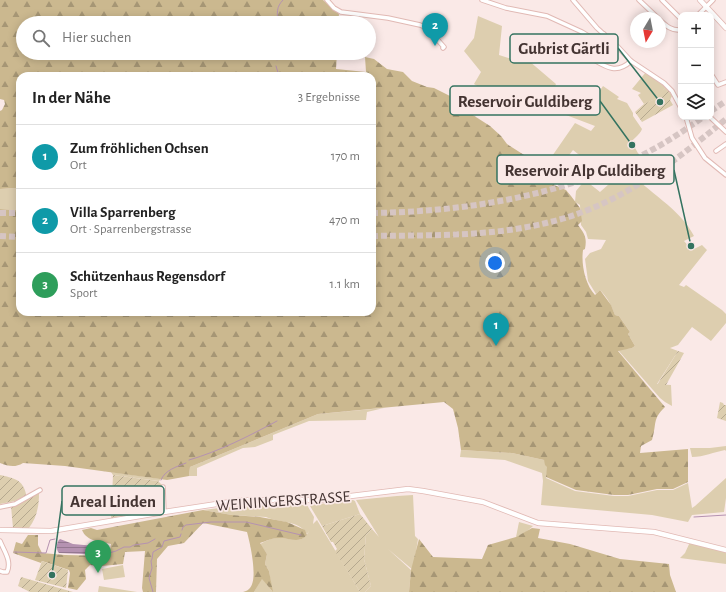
<!DOCTYPE html>
<html lang="de">
<meta charset="utf-8">
<style>
body{margin:0;font-family:"Alegreya Sans",sans-serif;background:#f2f2f2;color:#222}
.controls{position:absolute;right:12px;top:12px;display:grid;overflow:hidden;border-radius:8px;box-shadow:0 2px 10px #0003}
.controls button{width:36px;height:36px;display:grid;place-items:center;padding:0;border:0;border-bottom:1px solid #e0e0e0;background:#fff;color:#222;font:20px sans-serif}
.compass{position:absolute;left:630px;top:12px;width:36px;height:36px;border-radius:50%;background:#fff;box-shadow:0 2px 10px #0003;rotate:190deg}
.you{position:absolute;left:495px;top:263px;width:14px;height:14px;margin:-10px;border:3px solid #fff;border-radius:50%;background:#1a73e8;box-shadow:0 0 0 6px #1a73e833}
.badge{display:grid;place-items:center;width:26px;height:26px;border-radius:50%;background:#347360;color:#fff;font-size:13px;font-weight:700}
.pin{position:absolute;translate:-50% -33px;filter:drop-shadow(0 1px 2px #0008)}
.pin::after{content:'';position:absolute;top:21px;width:14px;height:12px;background:inherit;clip-path:polygon(0 0,100% 0,50% 100%)}
.list{margin:0;padding:0;list-style:none}
h2{display:flex;justify-content:space-between;align-items:center;height:52px;margin:0;padding:0 16px;font-size:17px}
h2 small{font-size:13px;font-weight:400;color:#767676}
.list li{display:grid;grid-template-columns:26px 1fr auto;gap:12px;align-items:center;box-sizing:border-box;height:64px;padding:0 16px;border-top:1px solid #e0e0e0}
.list b{display:block;font-size:15px;white-space:nowrap}
.list p{margin:0;font-size:13px;white-space:nowrap;color:#767676}
.list em{font-size:13px;font-style:normal;color:#767676}
.icon{flex:none;width:22px;height:22px;fill:none;stroke:currentColor;stroke-width:2;stroke-linecap:round;stroke-linejoin:round}
.map{position:relative;flex:none;width:726px;height:592px;overflow:hidden}
.search{position:absolute;background:#fff;box-shadow:0 2px 10px #0003;left:16px;top:16px;width:360px;height:44px;display:flex;align-items:center;gap:10px;box-sizing:border-box;padding:0 14px;border-radius:22px;color:#767676;font-size:15px}
.panel{position:absolute;background:#fff;box-shadow:0 2px 10px #0003;left:16px;top:72px;width:360px;height:244px;border-radius:12px}
.map>svg:first-child{display:block}
.grass{fill:#ddceaf}
.forest{fill:url(#forest-firs);fill-rule:evenodd}
.garden{fill:url(#garden-furrows)}
.water{fill:url(#water-rules)}
.lines{fill:none;stroke-linecap:round;stroke-linejoin:round}
.stream{stroke:#b592b1;stroke-width:1}
.highway-tunnel{stroke:#d6c5c3;stroke-width:6;stroke-dasharray:6 3;stroke-linecap:butt}
.street-casing{stroke:#e1b9b4;stroke-width:5.5}
.secondary-casing{stroke:#e1b9b4;stroke-width:6}
.street{stroke:#fff;stroke-width:3.5}
.secondary{stroke:#fff;stroke-width:4.5}
.labels{text-anchor:middle;stroke-width:3.5;stroke-linejoin:round;paint-order:stroke}
.street-label{font-size:16px;fill:#443432;stroke:#fae9e7}
.leader{fill:none;stroke:#347360;stroke-width:1.5}
.callout-dot{fill:#347360;stroke:#fae9e7;stroke-width:1.5}
.callout{fill:#fae9e7;stroke:#347360;stroke-width:1.5}
.callout-label{font-size:17px;text-anchor:middle;font-weight:bold;fill:#443432}
</style>
<div class="map">
<svg width="726" height="592" viewBox="0 0 726 592">
<defs>
<pattern id="forest-firs" width="22" height="20" patternUnits="userSpaceOnUse"><rect width="22" height="20" fill="#cbb88f"/><path d="M5 1l3.5 6h-7zM16 11l3.5 6h-7z" fill="#a69675"/></pattern>
<pattern id="garden-furrows" width="10" height="10" patternUnits="userSpaceOnUse"><rect width="10" height="10" fill="#ddceaf"/><path d="M-1 1l2-2M0 10L10 0M9 11l2-2" fill="none" stroke="#b5a88f"/></pattern>
<pattern id="water-rules" width="6" height="5" patternUnits="userSpaceOnUse"><rect width="6" height="5" fill="#b592b1"/><path d="M0 2.5h6" fill="none" stroke="#957891"/></pattern>
</defs>
<rect width="100%" height="100%" fill="#fae9e7"/>
<g class="grass">
<path d="M478 16 502 26 499 55 518 61 522 55 556 84 553 91 583 101 590 90 597 95 603 86 619 97 617 99 627 103 633 113V116L642 129C640 135 632 139 628 146L629 148 634 146 639 155 630 162 627 169C647 192 680 208 694 236L684 241 692 250 702 245 707 250 679 285 684 287 686 285 722 310 726 314V323L711 341 692 327 678 345 670 348 678 351 657 384 671 385 672 406 665 402 660 398 618 350 632 348 635 346 628 334 630 332 619 316 615 315C611 305 608 298 600 290L596 294 588 281 585 259 590 253 601 249 606 240 588 239 586 232 581 225 580 205 575 202 576 191 585 180 600 192 609 184 606 176 597 172 596 161 583 158 573 150 558 170 548 162 575 123 591 131 595 126 545 107 482 89 474 84 481 72 464 51 474 38Z"/>
<polygon points="646,72 666,86 658,98 644,104 638,95 641,93 632,89"/>
<polygon points="16,188 17,208 16,210 0,209 0,189"/>
<polygon points="384,408 367,412 366,420 309,421 273,435 273,440 255,447 243,448 197,468 197,476 189,476 190,467 318,414"/>
<path d="M726 446V451L725 450C714 452 704 457 692 457L690 448H710Z"/>
<polygon points="461,450 512,453 544,460 548,466 546,478 575,491 614,496 628,496 657,490 673,490 688,483 692,508 695,506 726,478 726,498 724,512 692,515 688,522 652,515 541,505 543,481 542,473 505,460 460,457"/>
<polygon points="111,472 161,479 159,481 113,475"/>
<polygon points="413,495 415,536 418,539 413,570 388,549 411,570 409,592 365,592 371,586 364,559 366,535 372,529 379,537 356,500 397,496"/>
<polygon points="353,500 355,501 360,514 322,526 310,506 311,505"/>
<path d="M244 505H307L314 517 313 524 317 520 360 592H254L262 578 272 591 269 571 265 564 267 554 260 544C266 541 271 538 278 538 290 537 302 546 309 531L307 534C299 520 279 523 266 517L232 515 203 510Z"/>
<polygon points="519,522 533,526 526,532 516,537"/>
<polygon points="690,542 726,551 726,564 680,558 685,553"/>
<polygon points="123,565 125,577 104,580 102,569"/>
<polygon points="99,586 137,592 98,592"/>
</g>
<g class="forest">
<path d="M0 0H323L339 14 338 23H23V53H337L336 69 366 72 365 57 374 59 387 69 403 72 412 81 427 87 434 88 464 103H468L465 110 490 126 501 136 507 144 543 167 546 163 561 173 554 185 566 190 571 196 580 208 582 221 578 225C585 234 587 238 585 249L583 250C581 264 585 284 595 295L600 290 611 305 615 315 619 316 630 332 628 334 635 346 632 348 618 351 665 407C652 419 657 424 652 440L641 446 640 453 688 449V482L673 489H657L628 495H614L576 490 546 477 547 467 545 465 544 460 512 453 461 450 458 428 453 409 444 402 318 414 190 467 189 476 167 480 65 466 23 463C15 468 8 466 0 463V209L16 210 17 208V190L16 188 0 189V111L2 110 5 104 4 100 0 99ZM20 76H372V312H20Z"/>
<path d="M203 510 232 515 260 517 287 522 305 530 307 535C299 544 290 538 279 538 272 538 266 541 260 543L267 554 265 564 269 571 273 592 262 579 254 592H243C245 591 247 591 249 589 259 581 250 543 247 532L203 523 184 543 168 546 157 559 156 592H143L142 588 145 551 125 552 123 564 102 566 90 565 85 570 86 579 77 590 68 588 70 573 69 570 42 561 41 563 13 553 16 542 22 544 28 535H38V545L42 553 65 555 109 556 111 544C100 541 87 542 82 530L91 528 97 530Z"/>
<polygon points="532,528 540,529 538,538 570,544 620,559 669,564 670,575 676,592 409,592 411,570 419,539 433,557 482,559 488,545 516,537"/>
</g>
<g class="garden">
<polygon points="666,86 672,96 670,100 673,105 642,122 635,112 644,104 657,98"/>
<polygon points="678,351 684,353 666,385 657,385"/>
<polygon points="720,402 723,403 724,405 726,405 726,421 717,418"/>
<path d="M0 475C13 478 23 479 26 494L24 497 15 501 0 504Z"/>
<polygon points="113,475 158,481 162,485 163,500 162,502 128,508 128,514 126,515 111,518"/>
<path d="M39 493C39 506 37 517 29 528H13L11 506Z"/>
<polygon points="360,514 372,529 366,535 364,559 371,586 365,592 360,592 335,551 337,549 333,542 331,542 322,526"/>
<polygon points="42,561 68,570 66,588 35,580"/>
<polygon points="21,577 73,592 30,592 18,586"/>
</g>
<path class="water" d="M60 539 73 544 106 547 109 550 108 555 59 553C56 550 56 542 60 539Z"/>
<g class="lines">
<g class="stream">
<path d="M278 23C277 13 276 7 283 0"/>
<polyline points="276,53 277,60"/>
<polyline points="276,66 279,76"/>
<path d="M189 460C220 451 249 436 277 421"/>
<path d="M161 480C165 470 176 467 186 463"/>
<polyline points="694,517 726,515"/>
<polyline points="182,530 183,527 186,525 211,522 246,522 301,535"/>
<polyline points="14,552 46,553 50,540 55,539"/>
<polyline points="109,553 116,551 124,547 130,547 134,545 148,543 155,539"/>
<polyline points="153,592 149,578 152,568 151,561 152,559 153,552 162,547 164,541 180,537 181,534"/>
</g>
<g class="highway-tunnel">
<polyline points="711,111 726,101"/>
<polyline points="0,213 20,213"/>
<path d="M372 213C443 212 512 203 579 181 596 175 614 169 630 161 656 149 680 134 703 117"/>
<polyline points="0,236 20,237"/>
<path d="M372 236C431 235 492 237 550 222 618 206 673 163 726 119"/>
</g>
<g class="street-casing">
<g id="street">
<polyline points="327,0 334,8 341,12 388,18 420,25 427,28 444,47 443,48"/>
<polyline points="482,0 506,8 547,16 582,32 595,40 599,39 604,34"/>
<polyline points="573,0 597,28 618,47 631,61 664,83 672,91 681,108"/>
<polyline points="639,0 658,18"/>
<polyline points="662,0 681,19"/>
<polyline points="698,15 713,0"/>
<path d="M660 20C666 26 672 31 681 30"/>
<path d="M517 39C531 39 539 49 551 53 560 56 569 51 579 53 597 57 611 80 631 61"/>
<polyline points="711,74 718,85 726,82"/>
<polyline points="686,117 692,138 705,158 726,175"/>
<polyline points="710,117 726,132"/>
<polyline points="716,151 726,144"/>
<polyline points="163,487 164,512"/>
<polyline points="0,507 15,504 40,490"/>
<path d="M0 541C4 551 12 561 7 572H3L0 571"/>
</g>
</g>
<g class="secondary-casing">
<g id="secondary">
<polyline points="700,0 726,28"/>
<polyline points="0,530 51,531 164,512 243,500 318,500 408,489 423,491 483,502 538,523 654,532 726,550"/>
</g>
</g>
<use href="#street" class="street"/>
<use href="#secondary" class="secondary"/>
</g>
<g class="labels">
<g class="street-label">
<text transform="translate(283 500) rotate(-4)" y="6">WEININGERSTRASSE</text>
</g>
</g>
<path class="leader" d="M660 102L618 48M632 145L600 101M691 246L674 170M52 575L62 501"/>
<g class="callout-dot">
<circle cx="660" cy="102" r="4"/>
<circle cx="632" cy="145" r="4"/>
<circle cx="691" cy="246" r="4"/>
<circle cx="52" cy="575" r="4"/>
</g>
<g class="callout">
<rect x="510" y="34" width="108" height="29" rx="4"/>
<rect x="450" y="86" width="150" height="29" rx="4"/>
<rect x="497" y="155" width="177" height="29" rx="4"/>
<rect x="62" y="486" width="102" height="29" rx="4"/>
</g>
<g class="callout-label">
<text x="564" y="54">Gubrist Gärtli</text>
<text x="525" y="107">Reservoir Guldiberg</text>
<text x="585" y="176">Reservoir Alp Guldiberg</text>
<text x="113" y="507">Areal Linden</text>
</g>
</svg>
<div class="controls">
<button>+</button>
<button>−</button>
<button><svg class="icon" aria-label="layers" viewBox="0 0 24 24"><path d="M12 4l9 5-9 5-9-5zM3 14l9 5 9-5"/></svg></button>
</div>
<svg class="compass" viewBox="-18 -18 36 36"><path d="M0-13l5 13h-10z" fill="#e53935"/><path d="M0 13l5-13h-10z" fill="#767676"/></svg>
<div class="you"></div>
<div class="pin badge" style="left:496px;top:346px;background:#0f9aa8">1</div>
<div class="pin badge" style="left:435px;top:46px;background:#0f9aa8">2</div>
<div class="pin badge" style="left:98px;top:573px;background:#2e9e5b">3</div>
<div class="search"><svg class="icon" aria-label="search" viewBox="0 0 24 24"><circle cx="10" cy="10" r="6"/><path d="M15 15l6 6"/></svg>Hier suchen</div>
<section class="panel">
<h2>In der Nähe<small>3 Ergebnisse</small></h2>
<ul class="list">
<li><span class="badge" style="background:#0f9aa8">1</span><div><b>Zum fröhlichen Ochsen</b><p>Ort</p></div><em>170 m</em></li>
<li><span class="badge" style="background:#0f9aa8">2</span><div><b>Villa Sparrenberg</b><p>Ort · Sparrenbergstrasse</p></div><em>470 m</em></li>
<li><span class="badge" style="background:#2e9e5b">3</span><div><b>Schützenhaus Regensdorf</b><p>Sport</p></div><em>1.1 km</em></li>
</ul>
</section>
</div>
